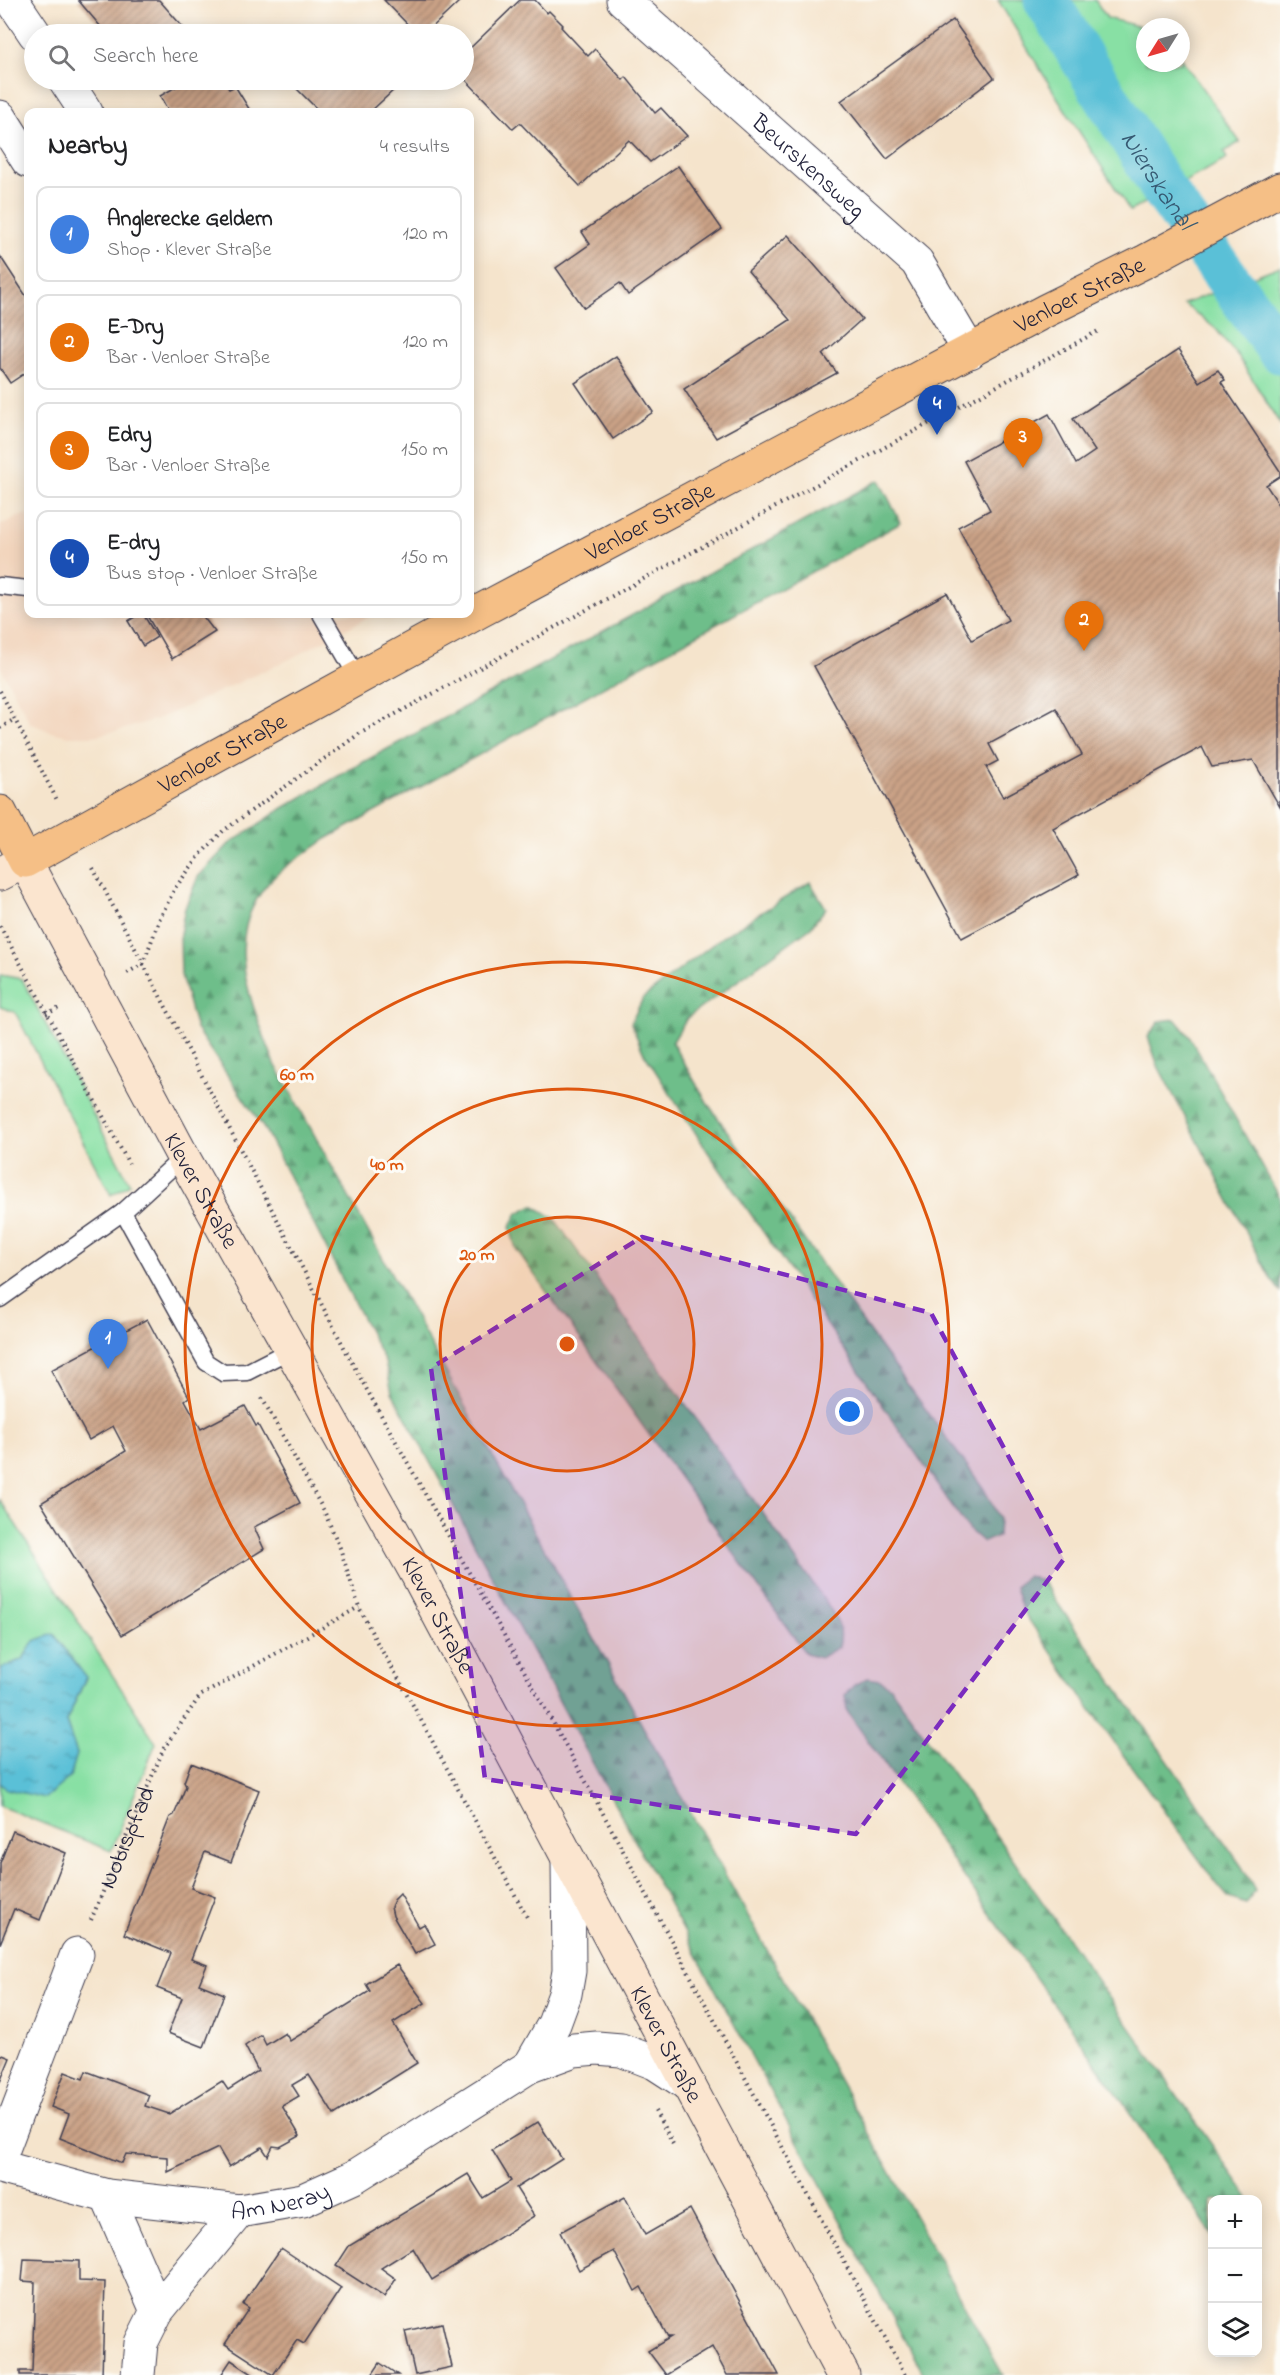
<!DOCTYPE html>
<meta charset="utf-8">
<style>
body{margin:0;font-family:"Indie Flower",sans-serif;background:#f6f6f6;color:#202124}
.controls{position:absolute;right:18px;bottom:18px;display:grid;overflow:hidden;border-radius:12px;box-shadow:0 3px 15px #0003}
.controls button{width:54px;height:54px;display:grid;place-items:center;padding:0;border:0;border-bottom:2px solid #e0e0e0;background:#fff;color:#202124;font:30px sans-serif}
.compass{position:absolute;left:1136px;top:18px;width:54px;height:54px;border-radius:50%;background:#fff;box-shadow:0 3px 15px #0003;rotate:233deg}
.you{position:absolute;left:850px;top:1412px;width:21px;height:21px;margin:-15px;border:4px solid #fff;border-radius:50%;background:#1a73e8;box-shadow:0 0 0 9px #1a73e833}
.badge{display:grid;place-items:center;width:39px;height:39px;border-radius:50%;background:#b5179e;color:#fff;font-size:20px;font-weight:700}
.pin{position:absolute;translate:-50% -50px;filter:drop-shadow(0 2px 3px #0008)}
.pin::after{content:'';position:absolute;top:32px;width:21px;height:18px;background:inherit;clip-path:polygon(0 0,100% 0,50% 100%)}
.list{margin:0;padding:0;list-style:none}
h2{display:flex;justify-content:space-between;align-items:center;height:78px;margin:0;padding:0 24px;font-size:26px}
h2 small{font-size:20px;font-weight:400;color:#757577}
.list li{display:grid;grid-template-columns:39px 1fr auto;gap:18px;align-items:center;box-sizing:border-box;height:96px;margin:0 12px 12px;padding:0 12px;border:2px solid #e0e0e0;border-radius:12px}
.list b{display:block;font-size:22px;white-space:nowrap}
.list p{margin:0;font-size:20px;white-space:nowrap;color:#757577}
.list em{font-size:20px;font-style:normal;color:#757577}
.icon{flex:none;width:33px;height:33px;fill:none;stroke:currentColor;stroke-width:2;stroke-linecap:round;stroke-linejoin:round}
.map{position:relative;flex:none;width:1280px;height:2375px;overflow:hidden}
.search{position:absolute;background:#fff;box-shadow:0 3px 15px #0003;left:24px;top:24px;width:450px;height:66px;display:flex;align-items:center;gap:15px;box-sizing:border-box;padding:0 21px;border-radius:33px;color:#757577;font-size:22px}
.panel{position:absolute;background:#fff;box-shadow:0 3px 15px #0003;left:24px;top:108px;width:450px;height:510px;border-radius:12px}
.map>svg:first-child{display:block}
.built{fill:#f2d5bd}
.grass{fill:#88e0a4;stroke:#558170;stroke-width:1.5}
.forest{fill:url(#forest-firs);stroke:#487062;stroke-width:1.5}
.water{fill:url(#water-ripples);stroke:#3e7189;stroke-width:1.5}
.lines{fill:none;stroke-linecap:round;stroke-linejoin:round}
.canal{stroke:#5ac0d7;stroke-width:45}
.building{fill:url(#building-hatch);fill-rule:evenodd}
.service-casing{stroke:#423f51;stroke-width:19}
.minor-casing{stroke:#423f51;stroke-width:35}
.secondary-casing{stroke:#423f51;stroke-width:35}
.primary-casing{stroke:#423f51;stroke-width:35}
.path{stroke:#423f51;stroke-width:4;stroke-dasharray:1.5 4.5;stroke-linecap:butt}
.service{stroke:#fff;stroke-width:16}
.minor{stroke:#fff;stroke-width:33}
.secondary{stroke:#fbe5cf;stroke-width:33}
.primary{stroke:#f5bf86;stroke-width:33}
.marked{fill:#7b2cbf;fill-opacity:0.2;stroke:#7b2cbf;stroke-width:4.5;stroke-dasharray:12 8;stroke-linejoin:round}
.ring{fill:none;stroke:#de560e;stroke-width:3}
.labels{text-anchor:middle;stroke-width:6;stroke-linejoin:round;paint-order:stroke}
.street-label{font-size:24px;fill:#22223b;stroke:#fdfcf7}
.water-label{font-size:26px;font-style:italic;fill:#365972;stroke:#fdfcf7}
.centre{fill:#de560e;stroke:#fdfcf7;stroke-width:3}
.ring-label{font-size:18px;text-anchor:middle;font-weight:bold;fill:#de560e;stroke:#fdfcf7;stroke-width:6;stroke-linejoin:round;paint-order:stroke}
</style>
<div class="map">
<svg width="1280" height="2375" viewBox="0 0 1280 2375">
<defs>
<pattern id="forest-firs" width="22" height="20" patternUnits="userSpaceOnUse" patternTransform="scale(1.5)"><rect width="22" height="20" fill="#6ebe8a"/><path d="M5 1l3.5 6h-7zM16 11l3.5 6h-7z" fill="#5a9a72"/></pattern>
<pattern id="water-ripples" width="26" height="14" patternUnits="userSpaceOnUse" patternTransform="scale(1.5)"><rect width="26" height="14" fill="#5ac0d7"/><path d="M2 4q2-2 4 0t4 0M15 11q2-2 4 0t4 0" fill="none" stroke="#4a9cb0"/></pattern>
<pattern id="building-hatch" width="6" height="6" patternUnits="userSpaceOnUse" patternTransform="scale(1.5)"><rect width="6" height="6" fill="#caa286"/><path d="M-1 1l2-2M0 6l6-6M5 7l2-2" fill="none" stroke="#a4846f"/></pattern>
</defs>
<rect width="100%" height="100%" fill="#fdfcf7"/>
<filter id="ink" filterUnits="userSpaceOnUse"><feTurbulence type="fractalNoise" baseFrequency=".0167" numOctaves="2"/><feDisplacementMap in="SourceGraphic" scale="12" xChannelSelector="R" yChannelSelector="G"/><feConvolveMatrix kernelMatrix="1 2 1 2 8 2 1 2 1" color-interpolation-filters="sRGB"/></filter>
<filter id="wash" filterUnits="userSpaceOnUse"><feTurbulence type="fractalNoise" baseFrequency=".008" numOctaves="4" result="noise"/><feDisplacementMap in="SourceGraphic" scale="24" xChannelSelector="R" yChannelSelector="G"/><feGaussianBlur stdDeviation="1.35" result="paint"/><feColorMatrix in="noise" values="0 0 0 0 0 0 0 0 0 0 0 0 0 0 0 0 0 1.4 0 .05"/><feComposite in="paint" operator="in"/></filter>
<g filter="url(#wash)">
<rect width="100%" height="100%" fill="#f5e4cc"/>
<polygon class="built" points="28,513 28,614 366,614 367,618 288,660 165,716 125,729 93,736 69,736 51,732 30,723 0,666 0,525"/>
<g class="grass">
<polygon points="998,0 1095,0 1107,18 1145,28 1145,63 1181,63 1181,58 1240,142 1224,152 1227,159 1130,211 1057,97"/>
<polygon points="1280,266 1280,424 1239,358 1216,329 1184,304"/>
<polygon points="0,975 22,979 130,1184 111,1195 15,1012 0,1007"/>
<polygon points="0,1500 156,1743 111,1851 0,1806 0,1783 7,1789 77,1754 66,1722 86,1678 34,1641 23,1659 0,1669"/>
</g>
<g class="forest">
<path d="M879 480 901 523 326 839C310 851 291 861 277 874 217 931 250 1000 275 1064L1003 2375H924L392 1392 385 1362 265 1130 196 1029 181 975 180 934 185 908 198 877 229 844 283 808 347 771Z"/>
<polygon points="810,882 826,908 811,927 687,1018 672,1043 708,1104 870,1333 984,1489 999,1518 998,1536 983,1542 968,1529 708,1152 643,1052 631,1023 643,998 722,937"/>
<polygon points="1175,1019 1190,1037 1280,1198 1280,1291 1271,1279 1158,1066 1148,1037 1160,1021"/>
<path d="M533 1205 554 1218 825 1601C836 1618 844 1627 839 1647L820 1658 806 1654 516 1249 510 1227 518 1213Z"/>
<polygon points="1027,1576 1042,1581 1242,1867 1255,1891 1246,1904 1229,1898 1217,1884 1102,1726 1022,1610 1015,1587"/>
<polygon points="867,1678 880,1680 890,1687 965,1791 1249,2198 1249,2199 1212,2200 1212,2234 1107,2079 847,1711 845,1695 854,1685"/>
</g>
<polygon class="water" points="54,1634 86,1677 66,1722 77,1754 70,1777 45,1798 7,1789 0,1783 0,1669 23,1659 34,1641"/>
<g class="lines">
<path class="canal" id="s1" d="M1046 0 1163 189 1280 351"/>
</g>
<g id="blocks">
<g class="building">
<polygon points="78,0 159,0 189,34 107,34"/>
<polygon points="384,0 461,0 425,34 417,34"/>
<polygon points="520,0 535,0 547,13 549,11 563,25 561,27 588,56 595,49 623,80 626,77 655,113 661,108 687,136 650,162 629,140 580,186 520,123 513,129 464,78 464,54"/>
<polygon points="953,20 994,78 887,159 841,101"/>
<polygon points="188,80 223,80 229,89 235,86 251,112 169,112 160,96"/>
<polygon points="288,80 388,80 396,88 370,112 320,112"/>
<polygon points="678,166 722,229 628,295 620,283 584,308 556,268 590,244 582,232"/>
<polygon points="788,235 862,319 823,354 837,373 716,438 684,389 790,320 748,271"/>
<polygon points="0,256 28,299 28,371 10,383 0,368"/>
<path d="M1178 350 1199 382 1218 370 1225 380 1221 382 1280 471V476L1266 485 1280 506V807L1253 760 1212 767 1202 747 1053 828 1079 875 962 938 814 666 947 593 972 640 1008 620 958 527 990 510 964 461 1049 414 1076 464 1095 451 1073 419ZM1056 708 1082 755 1003 797 986 767 998 761 989 744Z"/>
<polygon points="616,356 653,412 613,439 575,383"/>
<polygon points="140,614 143,614 157,637 143,646 128,621"/>
<polygon points="146,614 201,614 215,632 172,659"/>
<polygon points="147,1319 189,1397 185,1400 201,1429 245,1406 256,1426 258,1425 300,1503 254,1527 264,1549 122,1635 41,1503 126,1451 113,1426 89,1440 51,1370"/>
<polygon points="191,1763 259,1790 231,1862 205,1852 191,1888 215,1897 191,1959 207,1965 199,1984 224,1994 204,2047 168,2033 182,1998 157,1988 171,1953 124,1934 170,1817 174,1815 180,1801 186,1786 184,1782"/>
<polygon points="13,1831 66,1853 40,1920 14,1909 0,1944 0,1863"/>
<polygon points="400,1894 419,1927 424,1924 435,1944 415,1954 393,1916 391,1907 394,1900"/>
<polygon points="397,1965 425,2003 393,2023 417,2063 334,2115 309,2075 292,2085 299,2096 282,2106 300,2136 280,2147 273,2146 268,2156 262,2147 229,2167 218,2148 168,2172 168,2157 126,2154 122,2163 60,2138 69,2114 51,2107 65,2072 83,2079 86,2071 149,2095 145,2106 169,2114 222,2081 228,2090 258,2071 245,2046 261,2035 266,2045 285,2033 290,2041 370,1991 366,1984"/>
<polygon points="0,2054 10,2058 0,2082"/>
<polygon points="538,2122 562,2159 516,2188 534,2216 432,2280 413,2248 381,2268 396,2279 384,2297 336,2266 349,2246 468,2174 483,2198 511,2181 492,2150"/>
<polygon points="625,2197 645,2235 690,2209 779,2375 727,2375 712,2347 666,2375 648,2351 671,2337 668,2337 641,2287 635,2291 614,2251 579,2270 560,2232"/>
<polygon points="281,2248 341,2288 304,2344 297,2340 273,2375 225,2344 249,2308 243,2304"/>
<polygon points="24,2259 79,2261 79,2281 105,2282 102,2375 20,2375 20,2371 32,2371 35,2282 22,2281"/>
<polygon points="442,2323 452,2367 415,2375 405,2331"/>
<polygon points="231,2360 254,2375 221,2375"/>
<polygon points="380,2363 398,2375 372,2375"/>
</g>
</g>
</g>
<g filter="url(#ink)">
<use href="#blocks" fill-opacity="0" stroke="#423f51" stroke-width="1.5"/>
<g class="lines">
<g class="service-casing">
<g id="service">
<polyline points="0,586 28,589"/>
<polyline points="321,614 358,678"/>
<polyline points="123,1212 183,1157"/>
<polyline points="0,1299 123,1212 206,1362 223,1373 247,1372 290,1350"/>
</g>
</g>
<g class="minor-casing">
<g id="minor">
<polyline points="12,0 35,34"/>
<path id="s3" d="M623 0 917 262 970 352"/>
<polyline points="65,80 86,112"/>
<polyline points="0,117 28,161"/>
<polyline points="530,2066 554,2024 565,1994 569,1971 568,1860"/>
<polyline points="0,2157 77,1954"/>
<path id="s4" d="M0 2167 107 2196 239 2211 303 2200 354 2177 530 2066 574 2050 597 2048 621 2050 655 2063 689 2085"/>
<polyline points="107,2196 157,2311 141,2343 138,2375"/>
<polyline points="157,2311 239,2211"/>
</g>
</g>
<g class="secondary-casing">
<g id="secondary">
<path id="s5" d="M0 874 25 861 183 1157 418 1576 843 2375"/>
</g>
</g>
<g class="primary-casing">
<g id="primary">
<path id="s6" d="M0 812 25 861 480 611 1045 311 1146 261 1280 189"/>
</g>
</g>
<g class="path">
<polyline points="0,691 57,800"/>
<polyline points="0,728 15,719"/>
<polyline points="93,868 357,1372 585,1780 905,2375"/>
<polyline points="0,926 129,1164"/>
<polyline points="127,973 143,964 160,918 175,888 200,855 223,831 359,734 1100,330"/>
<polyline points="46,1014 59,1008"/>
<polyline points="262,1398 324,1511 340,1548 359,1607 375,1639 401,1683 528,1919"/>
<path id="s2" d="M91 1920 164 1748 200 1696 359 1607"/>
<polyline points="655,2111 673,2144"/>
</g>
<use href="#service" class="service"/>
<use href="#minor" class="minor"/>
<use href="#secondary" class="secondary"/>
<use href="#primary" class="primary"/>
</g>
</g>
<path class="marked" d="M642 1237 931 1313 1064 1559 856 1834 485 1779 431 1368Z"/>
<circle cx="567" cy="1344" r="127" fill="#de560e" fill-opacity=".12"/>
<g class="ring">
<circle cx="567" cy="1344" r="127"/>
<circle cx="567" cy="1344" r="255"/>
<circle cx="567" cy="1344" r="382"/>
</g>
<g class="labels">
<g class="street-label">
<text dy="8" stroke="none"><textPath href="#s3" startOffset="249">Beurskensweg</textPath></text>
<text dy="8" stroke="none"><textPath href="#s6" startOffset="1252">Venloer Straße</textPath></text>
<text dy="8" stroke="none"><textPath href="#s6" startOffset="766">Venloer Straße</textPath></text>
<text dy="8" stroke="none"><textPath href="#s6" startOffset="280">Venloer Straße</textPath></text>
<text dy="8" stroke="none"><textPath href="#s5" startOffset="402">Klever Straße</textPath></text>
<text dy="8" stroke="none"><textPath href="#s5" startOffset="888">Klever Straße</textPath></text>
<text dy="8" stroke="none"><textPath href="#s2" startOffset="90">Nobispfad</textPath></text>
<text dy="8" stroke="none"><textPath href="#s5" startOffset="1374">Klever Straße</textPath></text>
<text dy="8" stroke="none"><textPath href="#s4" startOffset="286">Am Neray</textPath></text>
</g>
<g class="water-label">
<text dy="9" stroke="none"><textPath href="#s1" startOffset="212">Nierskanal</textPath></text>
</g>
</g>
<circle cx="567" cy="1344" r="9" class="centre"/>
<g class="ring-label">
<text x="297" y="1080">60 m</text>
<text x="387" y="1170">40 m</text>
<text x="477" y="1260">20 m</text>
</g>
</svg>
<div class="controls">
<button>+</button>
<button>−</button>
<button><svg class="icon" aria-label="layers" viewBox="0 0 24 24"><path d="M12 4l9 5-9 5-9-5zM3 14l9 5 9-5"/></svg></button>
</div>
<svg class="compass" viewBox="-18 -18 36 36"><path d="M0-13l5 13h-10z" fill="#e53935"/><path d="M0 13l5-13h-10z" fill="#757577"/></svg>
<div class="you"></div>
<div class="pin badge" style="left:108px;top:1369px;background:#3f7fe0">1</div>
<div class="pin badge" style="left:1084px;top:651px;background:#e8710a">2</div>
<div class="pin badge" style="left:1023px;top:468px;background:#e8710a">3</div>
<div class="pin badge" style="left:937px;top:435px;background:#1a4fb4">4</div>
<div class="search"><svg class="icon" aria-label="search" viewBox="0 0 24 24"><circle cx="10" cy="10" r="6"/><path d="M15 15l6 6"/></svg>Search here</div>
<section class="panel">
<h2>Nearby<small>4 results</small></h2>
<ul class="list">
<li><span class="badge" style="background:#3f7fe0">1</span><div><b>Anglerecke Geldern</b><p>Shop · Klever Straße</p></div><em>120 m</em></li>
<li><span class="badge" style="background:#e8710a">2</span><div><b>E-Dry</b><p>Bar · Venloer Straße</p></div><em>120 m</em></li>
<li><span class="badge" style="background:#e8710a">3</span><div><b>Edry</b><p>Bar · Venloer Straße</p></div><em>150 m</em></li>
<li><span class="badge" style="background:#1a4fb4">4</span><div><b>E-dry</b><p>Bus stop · Venloer Straße</p></div><em>150 m</em></li>
</ul>
</section>
</div>
